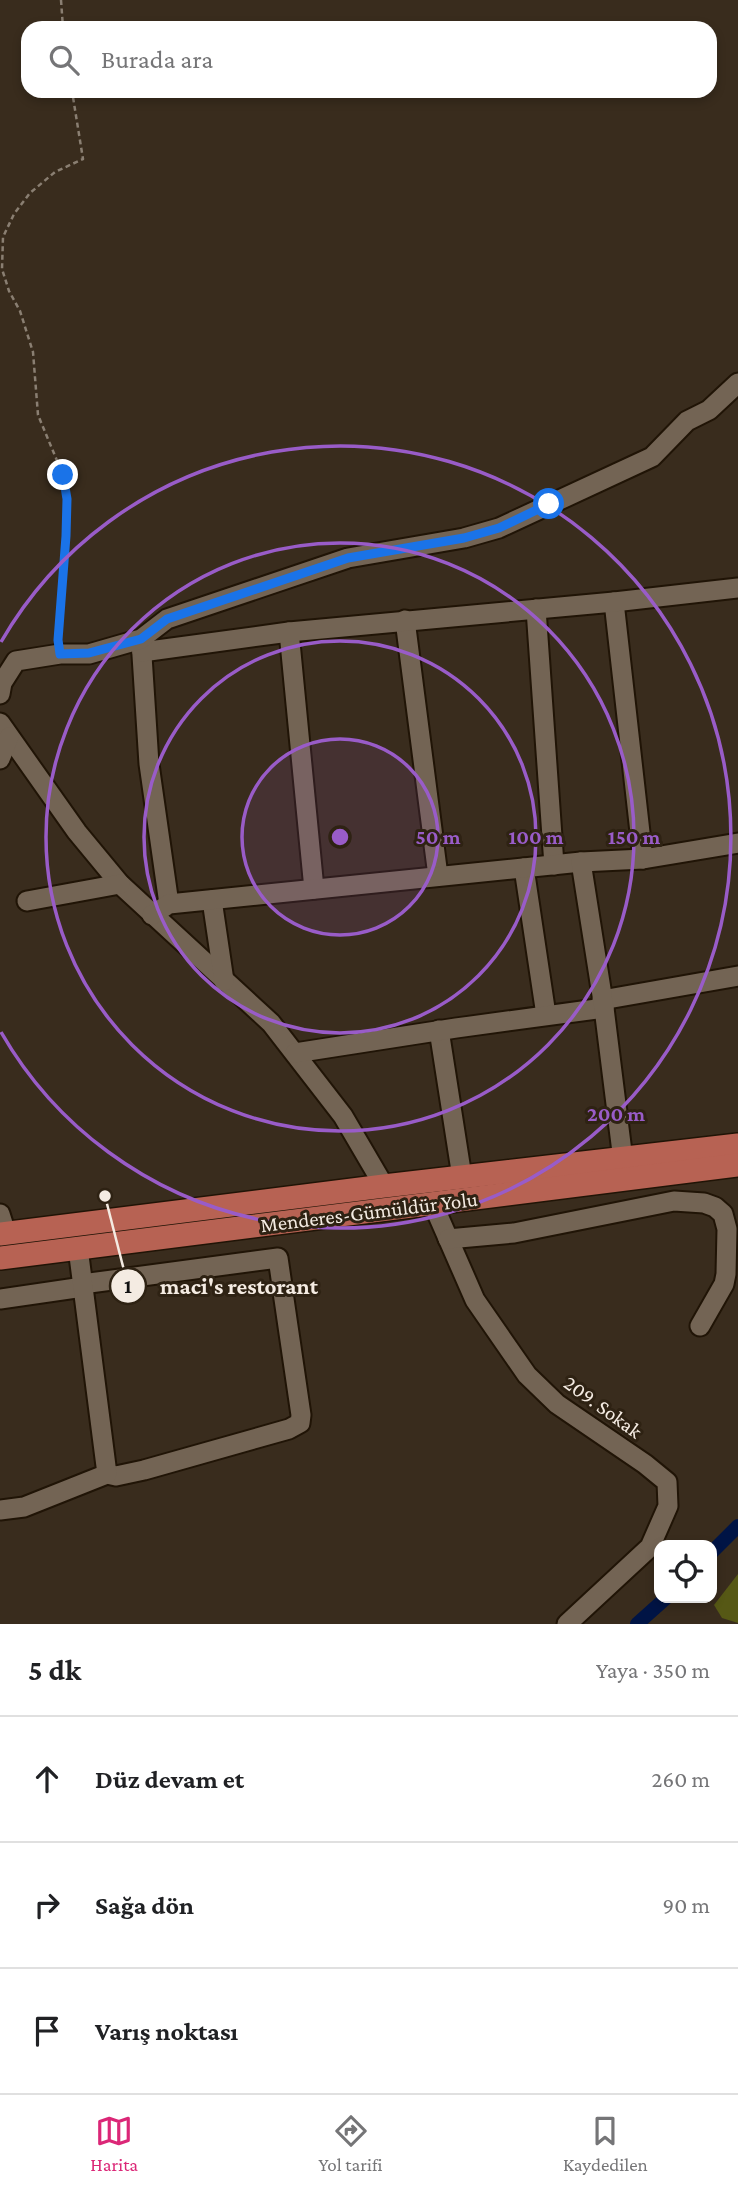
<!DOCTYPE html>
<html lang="tr">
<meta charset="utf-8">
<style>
body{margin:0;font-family:"Crimson Pro",serif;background:#f6f6f6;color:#202124}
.controls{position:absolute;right:21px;bottom:21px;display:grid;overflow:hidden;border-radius:14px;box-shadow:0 4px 10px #0003}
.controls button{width:63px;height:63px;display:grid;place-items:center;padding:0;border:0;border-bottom:2px solid #e0e0e0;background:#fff;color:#202124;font:35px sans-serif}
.stop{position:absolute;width:21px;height:21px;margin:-16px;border:5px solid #1a73e8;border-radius:50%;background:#fff}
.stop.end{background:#1a73e8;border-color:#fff;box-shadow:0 2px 7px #0008}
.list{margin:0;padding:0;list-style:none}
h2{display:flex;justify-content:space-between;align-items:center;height:91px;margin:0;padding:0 28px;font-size:30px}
h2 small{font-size:23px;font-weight:400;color:#757577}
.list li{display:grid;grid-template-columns:46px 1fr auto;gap:21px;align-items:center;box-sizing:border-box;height:126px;padding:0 28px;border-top:2px solid #e0e0e0}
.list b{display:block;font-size:26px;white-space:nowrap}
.list em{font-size:23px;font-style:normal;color:#757577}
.icon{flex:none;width:38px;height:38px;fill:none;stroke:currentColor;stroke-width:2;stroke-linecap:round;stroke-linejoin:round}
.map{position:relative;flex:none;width:738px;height:1624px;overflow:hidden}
.search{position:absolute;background:#fff;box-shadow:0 4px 10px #0003;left:21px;right:21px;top:21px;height:77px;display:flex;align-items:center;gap:18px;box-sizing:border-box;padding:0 24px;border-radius:21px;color:#757577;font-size:26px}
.sheet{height:469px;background:#fff}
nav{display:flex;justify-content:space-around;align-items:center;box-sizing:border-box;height:98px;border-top:2px solid #e0e0e0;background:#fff;font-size:19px;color:#757577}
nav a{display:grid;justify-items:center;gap:4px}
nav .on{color:#db2777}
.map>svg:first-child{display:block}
.green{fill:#565815}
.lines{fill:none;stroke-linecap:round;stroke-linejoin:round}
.canal{stroke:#001445;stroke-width:14}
.minor-casing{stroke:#201406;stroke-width:23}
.major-casing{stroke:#201406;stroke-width:26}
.path{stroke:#8a7f72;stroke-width:2.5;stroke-dasharray:5 3.5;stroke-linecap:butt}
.minor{stroke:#736454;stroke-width:19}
.major{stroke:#b76253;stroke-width:23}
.route{stroke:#1a73e8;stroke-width:9}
.ring{fill:none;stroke:#995cc8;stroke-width:3.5}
.labels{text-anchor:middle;stroke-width:6;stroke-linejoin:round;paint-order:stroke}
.street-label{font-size:21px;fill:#f4ebe2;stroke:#2e2213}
.centre{fill:#995cc8;stroke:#2e2213;stroke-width:3.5}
.ring-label{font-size:21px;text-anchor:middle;font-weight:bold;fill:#995cc8;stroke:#2e2213;stroke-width:6;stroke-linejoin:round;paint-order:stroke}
.leader{fill:none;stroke:#f4ebe2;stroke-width:2.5}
.callout-dot{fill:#f4ebe2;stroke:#2e2213;stroke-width:2.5}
.mark-label{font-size:21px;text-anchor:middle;font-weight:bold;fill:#111}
.callout-label{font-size:23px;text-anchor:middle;font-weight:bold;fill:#f4ebe2;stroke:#2e2213;stroke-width:6;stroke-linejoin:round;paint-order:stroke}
</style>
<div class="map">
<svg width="738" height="1624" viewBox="0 0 738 1624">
<rect width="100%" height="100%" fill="#392c1d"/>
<polygon class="green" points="738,1574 738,1623 722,1618 714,1605"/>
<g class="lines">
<g class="canal">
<polyline points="712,1552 738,1526"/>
<polyline points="637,1624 666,1598"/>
</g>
<g class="minor-casing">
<g id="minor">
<polyline points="614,602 643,859"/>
<polyline points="536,609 554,865"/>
<polyline points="405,620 438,876"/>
<polyline points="289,632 314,889"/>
<polyline points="141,640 149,764 169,904"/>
<polyline points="142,652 289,632 614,602 738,588"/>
<polyline points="0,694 2,683 16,661 60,654 89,654 141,639 167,619 348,558 464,538 499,528 652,457 687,421 709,410 738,383"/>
<polyline points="0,723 77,832 120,884 271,1023 343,1116 384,1186"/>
<polyline points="0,759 9,737"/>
<polyline points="524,868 546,1015"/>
<polyline points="212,900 224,981"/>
<polyline points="27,901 120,884"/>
<polyline points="152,915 169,904 581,862"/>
<polyline points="602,1000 738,976"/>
<polyline points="439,1030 462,1177"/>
<polyline points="295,1053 456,1028 604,1008"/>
<polyline points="623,1160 604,1008 581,862 643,859 738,843"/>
<polyline points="433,1204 475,1300 527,1375 557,1404 645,1464 667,1482 668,1506 650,1547 567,1624"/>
<polyline points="0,1214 6,1233"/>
<polyline points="448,1239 514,1233 674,1201 704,1203 715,1207 723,1214 727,1229 726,1274 724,1284 700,1326"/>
<polyline points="82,1284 278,1258 301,1415 300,1423 289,1429 144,1470 116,1476 107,1474"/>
<polyline points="0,1299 83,1287"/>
<polyline points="0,1510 24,1507 107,1474 78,1248"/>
</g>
</g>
<g class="major-casing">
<g id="major">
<polyline points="0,1234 384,1186 738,1145"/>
<polyline points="0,1258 738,1165"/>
</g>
</g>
<g class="path">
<polyline points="61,0 63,28"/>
<polyline points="58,639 67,499 63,475 38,415 33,352 20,311 9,291 2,269 3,237 14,214 30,193 55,172 83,159 72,91"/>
</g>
<use href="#minor" class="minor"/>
<use href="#major" class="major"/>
</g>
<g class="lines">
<polyline class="route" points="63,475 67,499 66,536 58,640 60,654 89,653 141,639 167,619 348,558 464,538 499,528 549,504"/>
</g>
<circle cx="340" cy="837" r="98" fill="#995cc8" fill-opacity=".12"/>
<g class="ring">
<circle cx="340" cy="837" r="98"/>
<circle cx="340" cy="837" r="196"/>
<circle cx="340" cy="837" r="294"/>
<path d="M1 642A391 391 0 1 1 1 1032"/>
</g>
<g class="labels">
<g class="street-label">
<text transform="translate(369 1212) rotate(-7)" y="7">Menderes-Gümüldür Yolu</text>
<text transform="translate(603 1407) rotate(36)" y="7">209. Sokak</text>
</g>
</g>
<circle cx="340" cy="837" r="10" class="centre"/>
<g class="ring-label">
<text x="438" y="844">50 m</text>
<text x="536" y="844">100 m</text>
<text x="634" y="844">150 m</text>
<text x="616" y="1121">200 m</text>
</g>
<path class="leader" d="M105 1196L128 1286"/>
<g class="callout-dot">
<circle cx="105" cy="1196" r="7"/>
<circle cx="128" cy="1286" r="18"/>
</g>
<g class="mark-label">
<text x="128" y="1293">1</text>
</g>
<g class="callout-label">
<text x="239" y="1294">maci's restorant</text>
</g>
</svg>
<div class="controls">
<button><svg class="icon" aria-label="locate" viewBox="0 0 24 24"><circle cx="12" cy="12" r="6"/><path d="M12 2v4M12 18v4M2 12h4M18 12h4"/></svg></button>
</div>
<div class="stop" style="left:549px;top:504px"></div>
<div class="stop end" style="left:63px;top:475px"></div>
<div class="search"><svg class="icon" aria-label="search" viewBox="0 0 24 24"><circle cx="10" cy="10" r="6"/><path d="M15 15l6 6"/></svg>Burada ara</div>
</div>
<section class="sheet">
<h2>5 dk<small>Yaya · 350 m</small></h2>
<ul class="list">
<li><svg class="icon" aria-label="ahead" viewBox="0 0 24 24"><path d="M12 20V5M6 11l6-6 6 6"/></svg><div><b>Düz devam et</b></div><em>260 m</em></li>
<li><svg class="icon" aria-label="right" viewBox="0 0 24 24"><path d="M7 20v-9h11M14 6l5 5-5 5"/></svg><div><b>Sağa dön</b></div><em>90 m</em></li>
<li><svg class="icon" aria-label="arrive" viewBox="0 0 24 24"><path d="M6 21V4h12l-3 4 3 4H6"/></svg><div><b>Varış noktası</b></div></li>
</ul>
</section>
<nav>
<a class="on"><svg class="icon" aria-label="map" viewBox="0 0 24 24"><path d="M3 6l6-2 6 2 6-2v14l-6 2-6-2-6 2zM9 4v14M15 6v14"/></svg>Harita</a>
<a><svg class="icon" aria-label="directions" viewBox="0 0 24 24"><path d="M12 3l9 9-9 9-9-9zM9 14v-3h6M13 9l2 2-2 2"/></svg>Yol tarifi</a>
<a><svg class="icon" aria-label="saved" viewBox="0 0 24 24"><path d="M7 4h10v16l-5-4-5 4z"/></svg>Kaydedilen</a>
</nav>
